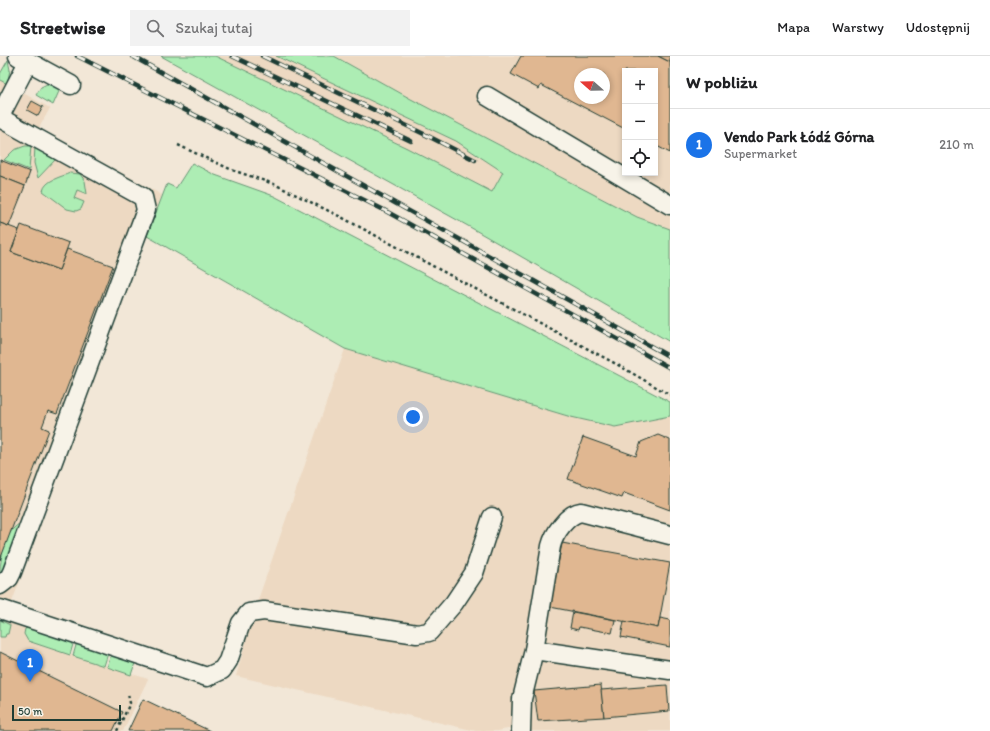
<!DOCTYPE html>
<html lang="pl">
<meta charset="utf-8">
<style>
body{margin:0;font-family:Itim,sans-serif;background:#f2f2f2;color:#202124}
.controls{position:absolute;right:12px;top:12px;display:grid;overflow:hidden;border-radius:0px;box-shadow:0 2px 6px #0003}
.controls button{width:36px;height:36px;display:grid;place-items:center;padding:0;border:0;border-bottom:1px solid #e0e0e0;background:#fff;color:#202124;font:20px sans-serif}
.compass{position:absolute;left:574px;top:12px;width:36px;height:36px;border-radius:50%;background:#fff;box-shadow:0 2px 6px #0003;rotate:290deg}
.scale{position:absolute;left:12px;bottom:10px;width:109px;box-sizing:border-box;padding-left:4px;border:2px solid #1f3d34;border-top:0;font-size:11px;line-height:14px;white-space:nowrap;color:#1f3d34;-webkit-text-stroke:3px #f7f3e8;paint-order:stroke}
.you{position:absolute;left:413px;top:361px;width:14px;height:14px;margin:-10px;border:3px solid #fff;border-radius:50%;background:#1a73e8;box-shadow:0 0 0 6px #1a73e833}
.badge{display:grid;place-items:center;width:26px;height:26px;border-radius:50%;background:#1a73e8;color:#fff;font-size:13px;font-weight:700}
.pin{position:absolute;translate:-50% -33px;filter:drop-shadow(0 1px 2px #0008)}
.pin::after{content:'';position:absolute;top:21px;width:14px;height:12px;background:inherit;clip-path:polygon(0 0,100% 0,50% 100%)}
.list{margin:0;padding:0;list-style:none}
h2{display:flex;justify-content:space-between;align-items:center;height:52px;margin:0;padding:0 16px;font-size:17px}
h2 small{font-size:13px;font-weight:400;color:#757577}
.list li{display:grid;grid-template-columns:26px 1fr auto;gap:12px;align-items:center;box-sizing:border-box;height:72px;padding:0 16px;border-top:1px solid #e0e0e0}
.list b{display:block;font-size:15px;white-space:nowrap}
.list p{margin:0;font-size:13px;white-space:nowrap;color:#757577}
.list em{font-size:13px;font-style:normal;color:#757577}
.icon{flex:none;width:22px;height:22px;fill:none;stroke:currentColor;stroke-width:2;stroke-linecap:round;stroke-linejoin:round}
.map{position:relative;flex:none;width:670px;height:675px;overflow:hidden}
header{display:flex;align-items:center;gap:24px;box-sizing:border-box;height:56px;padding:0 20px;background:#fff;border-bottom:1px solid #e0e0e0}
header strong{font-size:19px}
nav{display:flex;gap:22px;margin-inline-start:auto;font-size:14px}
.search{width:280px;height:36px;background:#f2f2f2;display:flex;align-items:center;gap:10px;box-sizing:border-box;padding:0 14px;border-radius:0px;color:#757577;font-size:15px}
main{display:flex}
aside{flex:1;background:#fff}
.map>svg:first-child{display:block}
.built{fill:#edd9c2;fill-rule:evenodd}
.green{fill:#adedb4;stroke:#669574}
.building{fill:#e0b791;stroke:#1f3d34;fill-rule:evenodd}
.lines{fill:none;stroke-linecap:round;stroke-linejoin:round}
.minor-casing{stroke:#1f3d34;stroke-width:21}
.path{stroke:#1f3d34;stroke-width:2.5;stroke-dasharray:3 3;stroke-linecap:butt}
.minor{stroke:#f7f3e8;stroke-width:18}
.rail-casing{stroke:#1f3d34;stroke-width:4.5}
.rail{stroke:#f7f3e8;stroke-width:3;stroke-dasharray:9;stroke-linecap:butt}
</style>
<header>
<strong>Streetwise</strong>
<div class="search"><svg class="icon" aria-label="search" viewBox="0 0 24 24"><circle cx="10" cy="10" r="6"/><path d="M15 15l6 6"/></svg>Szukaj tutaj</div>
<nav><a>Mapa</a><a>Warstwy</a><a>Udostępnij</a></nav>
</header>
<main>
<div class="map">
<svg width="670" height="675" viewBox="0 0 670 675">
<rect width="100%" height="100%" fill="#f2e7d7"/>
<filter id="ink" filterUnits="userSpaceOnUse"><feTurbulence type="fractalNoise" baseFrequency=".025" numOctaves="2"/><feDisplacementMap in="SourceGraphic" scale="8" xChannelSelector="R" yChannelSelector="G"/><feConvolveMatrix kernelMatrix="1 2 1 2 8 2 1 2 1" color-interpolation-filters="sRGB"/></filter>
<g filter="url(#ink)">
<g class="built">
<polygon points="215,0 276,0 456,85 503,116 492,136 407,92"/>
<path d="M334 0H670V173L637 161 411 43ZM625 15H655V117H625ZM580 18H604V42H580Z"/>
<polygon points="0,24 50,52 39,72 162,139 12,546 0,543"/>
<polygon points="345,293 571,361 615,371 670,360 670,675 511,675 512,672 498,675 476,675 236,620 259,541"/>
<polygon points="0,564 31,570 28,585 148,623 123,675 0,675"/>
</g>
<g class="green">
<polygon points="161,0 215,0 407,92 492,136 503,116 456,85 276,0 334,0 411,43 637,161 670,173 670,286 468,170"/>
<polygon points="8,4 10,14 7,28 0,24 0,18"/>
<polygon points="47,28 60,33 53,49 36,39 41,31"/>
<polygon points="25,90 31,90 29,114 4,104 14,94"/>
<polygon points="35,91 56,103 38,122 34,107"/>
<polygon points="192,107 215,119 274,140 670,346 670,360 615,371 571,361 345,293 147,180 167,128 176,132"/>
<path d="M70 117 80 118 85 125 87 138 77 134 74 142 84 146 81 153 76 155 67 153 43 135C45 124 61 121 70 117Z"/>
<path d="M19 468H21L7 511 0 519C0 503 4 477 19 468Z"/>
<polygon points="0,564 10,569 8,578 6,578 5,581 0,581"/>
<polygon points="31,570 75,581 70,599 28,585 24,578 25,573"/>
<polygon points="78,582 110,591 104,610 73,600"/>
<polygon points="113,592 129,597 135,607 131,619 107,611"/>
</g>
<g class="building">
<path d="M521 0H658L670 6V97L655 89V15H625V73L541 29 539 33 511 18ZM580 18H604V42H580Z"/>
<polygon points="658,0 670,0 670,6"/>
<polygon points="32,45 43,51 38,60 27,54"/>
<polygon points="0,104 30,116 25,130 0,120"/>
<polygon points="0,120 25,130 9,170 0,167"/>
<polygon points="0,167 19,174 11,196 59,214 67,193 113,210 57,358 48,355 42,371 49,374 0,504"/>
<polygon points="21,169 69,187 59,214 11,196"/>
<polygon points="658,379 670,384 670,454 624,437 622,442 568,423 583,381 636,400 641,386"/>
<polygon points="562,487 670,507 658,572 550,551"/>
<polygon points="573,556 615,564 612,577 579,571 578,574 570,572"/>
<polygon points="660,562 670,564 670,591 621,581 624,565 658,572"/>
<polygon points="0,596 122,656 113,675 0,675"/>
<polygon points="601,629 604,661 538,665 534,635"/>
<polygon points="667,629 669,655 604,661 601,634"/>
<polygon points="143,643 210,675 128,675"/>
</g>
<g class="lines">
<g class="minor-casing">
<g id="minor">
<polyline points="18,0 71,29"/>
<polyline points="487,40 670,149"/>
<polyline points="0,60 28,6"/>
<polyline points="0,62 143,141 146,154 12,516 9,522 0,529"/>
<polyline points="0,553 207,621 222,614 228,605 241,567 249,557 264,555 417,578 429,576 454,547 474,517 492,461"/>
<polyline points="534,594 670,614"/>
<path d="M521 675 522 643 534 594 551 490C554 478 567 458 581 456L670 479"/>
</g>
</g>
<g class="path">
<polyline points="178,89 232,114 274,128 341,161 618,309 670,339"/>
<polyline points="117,675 130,647 128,638"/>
</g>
<use href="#minor" class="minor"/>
<g class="rail-casing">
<g id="rail">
<polyline points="77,0 382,153 670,312"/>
<polyline points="132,0 670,301"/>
<polyline points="232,0 411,85"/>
<polyline points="262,0 426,79 475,104"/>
</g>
</g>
<use href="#rail" class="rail"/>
</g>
</g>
</svg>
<div class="controls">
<button>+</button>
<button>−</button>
<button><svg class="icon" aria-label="locate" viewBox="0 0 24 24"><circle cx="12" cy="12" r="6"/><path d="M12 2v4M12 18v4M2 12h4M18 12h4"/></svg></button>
</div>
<svg class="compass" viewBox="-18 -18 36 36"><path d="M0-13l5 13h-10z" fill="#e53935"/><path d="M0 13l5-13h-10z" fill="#757577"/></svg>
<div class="scale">50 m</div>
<div class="you"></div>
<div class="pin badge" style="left:30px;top:626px">1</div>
</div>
<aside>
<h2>W pobliżu<small></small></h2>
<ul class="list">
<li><span class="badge">1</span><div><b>Vendo Park Łódź Górna</b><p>Supermarket</p></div><em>210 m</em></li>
</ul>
</aside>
</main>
